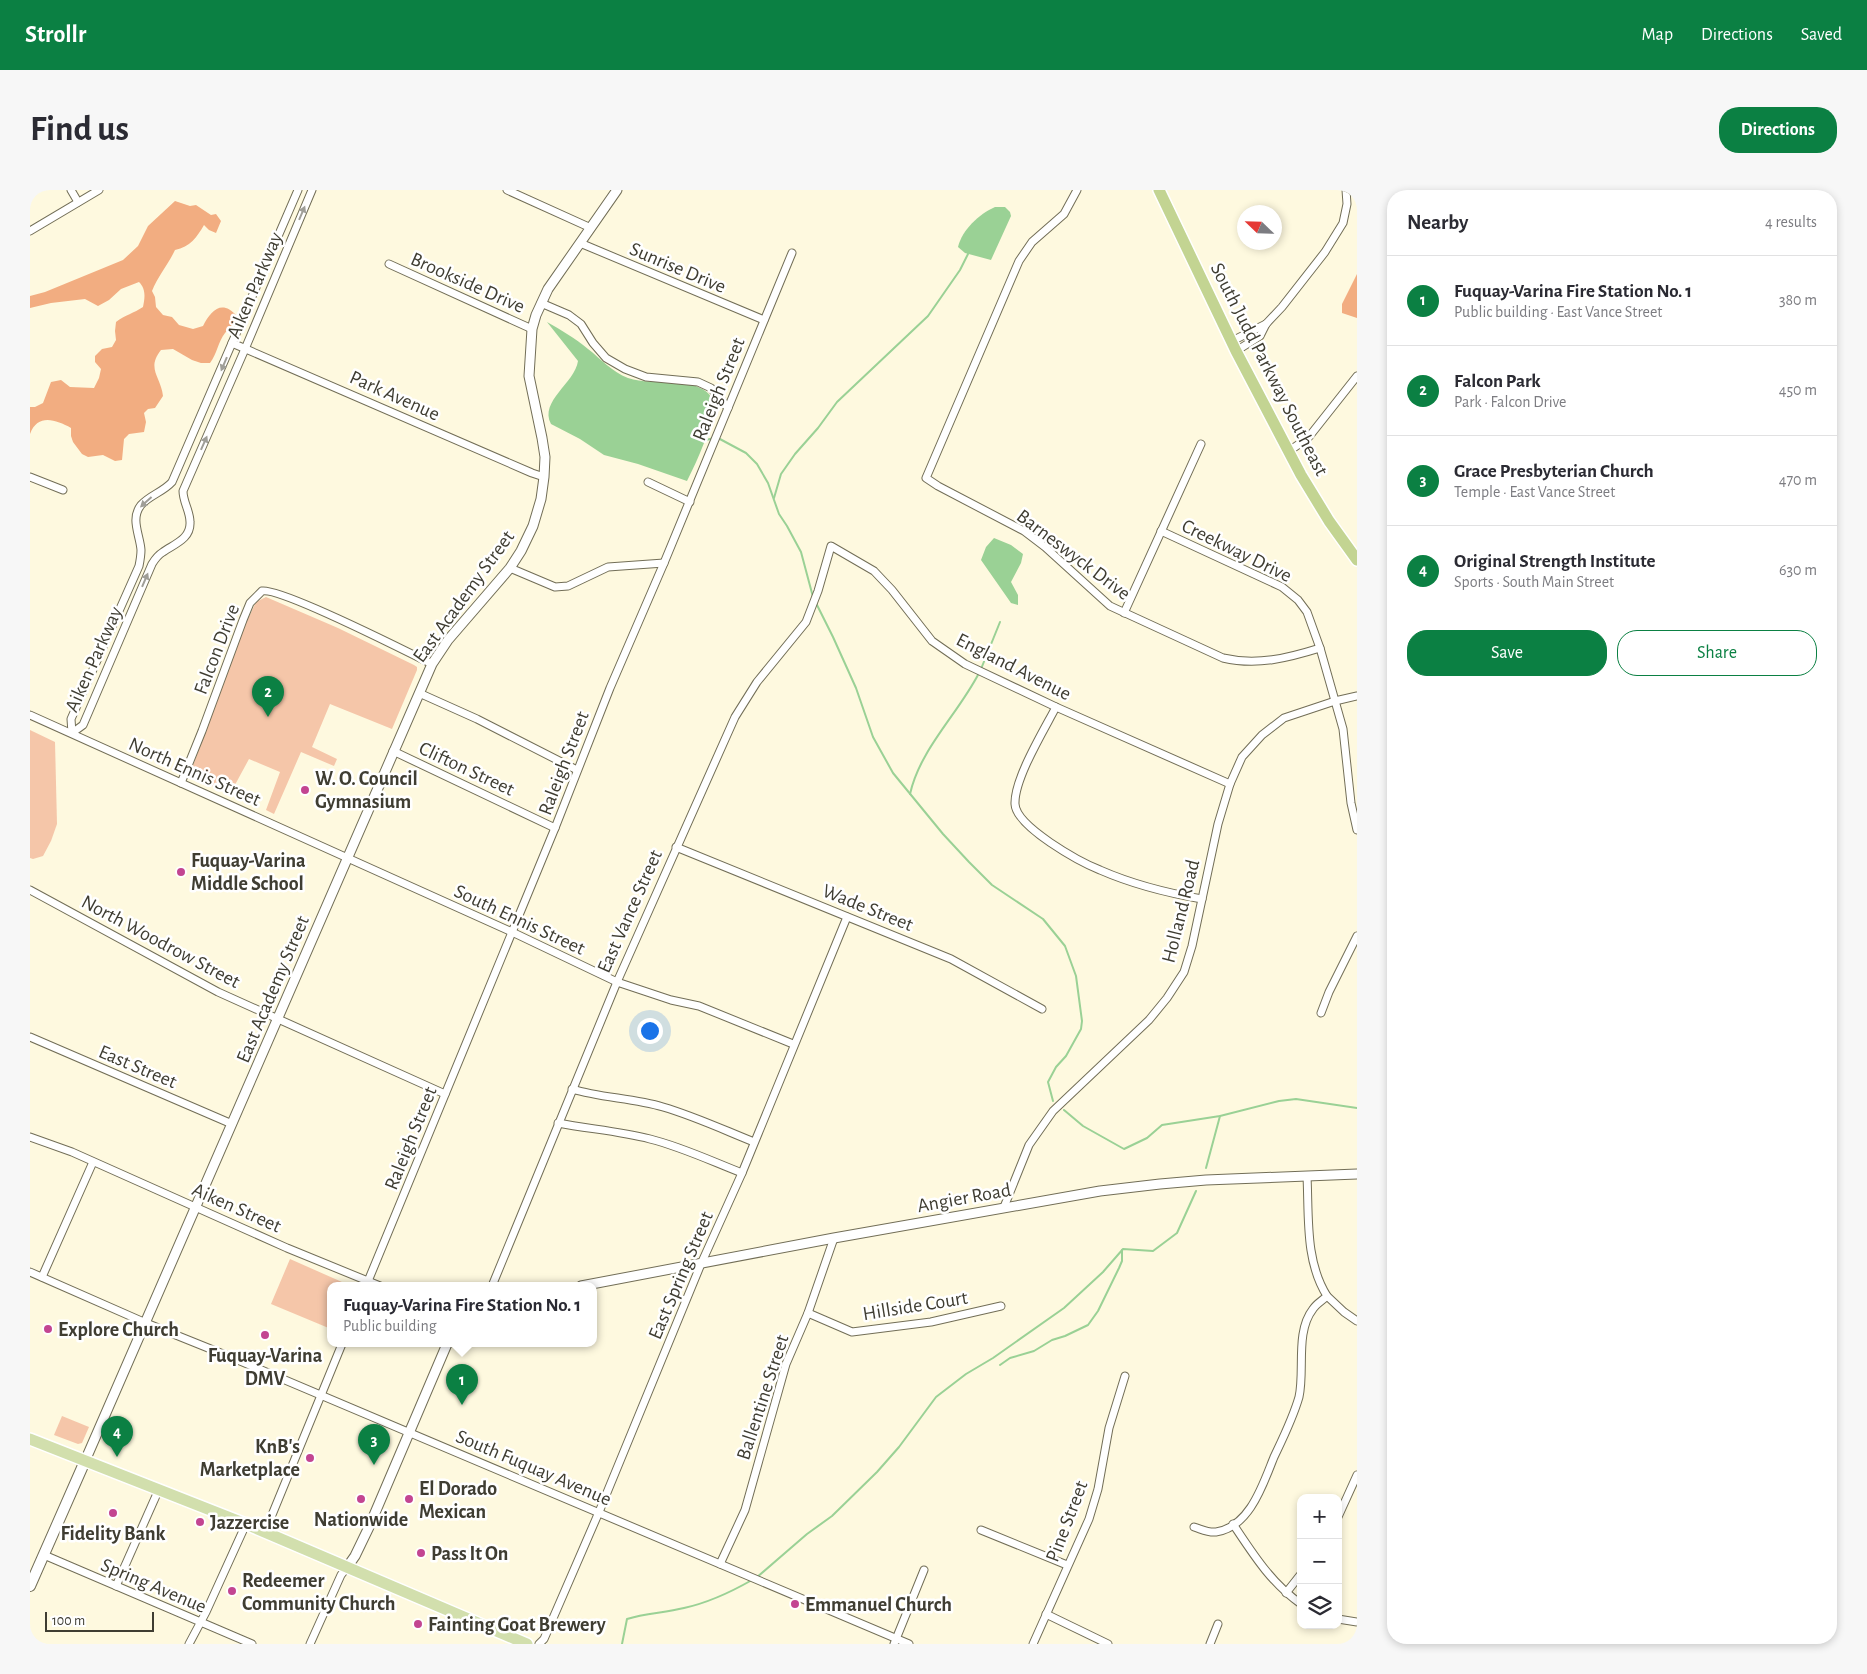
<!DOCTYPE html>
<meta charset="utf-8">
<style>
body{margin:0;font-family:"Alegreya Sans",sans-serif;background:#f7f7f7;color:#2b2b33}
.controls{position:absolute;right:15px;bottom:15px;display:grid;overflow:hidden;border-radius:10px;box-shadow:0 2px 8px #0003}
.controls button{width:45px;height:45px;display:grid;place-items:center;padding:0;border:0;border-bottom:1px solid #e1e1e2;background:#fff;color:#2b2b33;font:25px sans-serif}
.compass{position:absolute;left:1207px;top:15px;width:45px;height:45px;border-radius:50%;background:#fff;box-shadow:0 2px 8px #0003;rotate:293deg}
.scale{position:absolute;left:15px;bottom:12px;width:109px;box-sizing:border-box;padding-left:5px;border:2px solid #3f3d32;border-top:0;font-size:14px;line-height:18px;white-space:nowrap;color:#3f3d32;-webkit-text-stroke:4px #fff;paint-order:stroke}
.you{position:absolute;left:619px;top:840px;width:18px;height:18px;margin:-12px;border:4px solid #fff;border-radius:50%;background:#1a73e8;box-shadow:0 0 0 8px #1a73e833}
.badge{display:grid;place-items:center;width:32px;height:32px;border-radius:50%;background:#0b8043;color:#fff;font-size:16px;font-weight:700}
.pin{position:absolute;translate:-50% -41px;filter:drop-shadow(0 1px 2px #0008)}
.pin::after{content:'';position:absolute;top:26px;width:18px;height:15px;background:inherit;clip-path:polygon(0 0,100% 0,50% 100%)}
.popup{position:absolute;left:297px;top:1092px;width:270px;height:65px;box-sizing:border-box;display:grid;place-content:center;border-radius:10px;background:#fff;filter:drop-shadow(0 1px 4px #0005);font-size:16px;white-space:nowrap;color:#7c7c81}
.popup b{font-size:19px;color:#2b2b33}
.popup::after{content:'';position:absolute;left:50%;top:100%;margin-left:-10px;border:10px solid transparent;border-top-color:#fff}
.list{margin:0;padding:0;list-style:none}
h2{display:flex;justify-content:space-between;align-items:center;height:65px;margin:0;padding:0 20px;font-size:21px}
h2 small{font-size:16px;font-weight:400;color:#7c7c81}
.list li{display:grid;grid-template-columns:32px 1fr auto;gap:15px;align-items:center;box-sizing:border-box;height:90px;padding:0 20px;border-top:1px solid #e1e1e2}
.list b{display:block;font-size:19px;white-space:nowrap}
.list p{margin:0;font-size:16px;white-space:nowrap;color:#7c7c81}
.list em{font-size:16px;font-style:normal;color:#7c7c81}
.actions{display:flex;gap:10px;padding:15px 20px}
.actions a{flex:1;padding:11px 0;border:1px solid #0b8043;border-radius:20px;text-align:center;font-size:18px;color:#0b8043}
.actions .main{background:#0b8043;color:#fff}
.icon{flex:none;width:28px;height:28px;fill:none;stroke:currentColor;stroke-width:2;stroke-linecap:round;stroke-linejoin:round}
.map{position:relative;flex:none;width:1327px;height:1454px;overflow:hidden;border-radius:20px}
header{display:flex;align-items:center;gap:30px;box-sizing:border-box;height:70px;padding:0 25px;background:#0b8043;color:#fff}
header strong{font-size:24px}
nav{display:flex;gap:28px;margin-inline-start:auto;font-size:18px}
.intro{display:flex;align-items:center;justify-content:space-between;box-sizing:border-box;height:120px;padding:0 30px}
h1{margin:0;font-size:35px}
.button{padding:12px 22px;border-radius:20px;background:#0b8043;color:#fff;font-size:18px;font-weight:700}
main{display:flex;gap:30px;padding:0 30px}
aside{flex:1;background:#fff;border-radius:20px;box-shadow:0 2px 8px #0003}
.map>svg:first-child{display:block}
.green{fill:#f5c6a9}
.forest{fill:#f2ad81}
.water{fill:#9ad195}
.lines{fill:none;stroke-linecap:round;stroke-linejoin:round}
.stream{stroke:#9ad195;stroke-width:2}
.minor-casing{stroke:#726e57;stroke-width:9}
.tertiary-casing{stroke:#726e57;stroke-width:11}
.secondary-casing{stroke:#726e57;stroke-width:12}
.primary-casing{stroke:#fff;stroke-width:14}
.trunk-casing{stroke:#fff;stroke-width:14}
.minor{stroke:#fff;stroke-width:7}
.tertiary{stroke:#fff;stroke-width:9}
.secondary{stroke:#fff;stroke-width:10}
.primary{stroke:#d2dfad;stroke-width:11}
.trunk{stroke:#c3d492;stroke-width:11}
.oneway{fill:#9f9e98}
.poi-dot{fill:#c34591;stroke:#fff;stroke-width:2}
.labels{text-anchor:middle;stroke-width:5;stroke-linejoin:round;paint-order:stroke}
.street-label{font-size:20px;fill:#3f3d32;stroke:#fff}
.poi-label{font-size:20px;font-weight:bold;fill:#3f3d32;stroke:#fff;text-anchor:start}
</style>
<header>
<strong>Strollr</strong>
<nav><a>Map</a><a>Directions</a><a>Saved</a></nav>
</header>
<div class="intro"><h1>Find us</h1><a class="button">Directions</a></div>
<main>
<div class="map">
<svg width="1327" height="1454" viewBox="0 0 1327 1454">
<rect width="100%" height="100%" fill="#fef9df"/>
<g class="green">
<polygon points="236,407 308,438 384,475 387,477 387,480 362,539 300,514 282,557 307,569 304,576 271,562 244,624 236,620 250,582 219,569 200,604 159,586 216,433 226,412"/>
<polygon points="0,540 25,552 27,634 21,651 13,666 3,669 0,668"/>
<polygon points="260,1069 321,1096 301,1096 301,1139 241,1114"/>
<polygon points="32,1226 59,1237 52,1253 48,1254 24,1245"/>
</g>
<g class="forest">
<path d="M145 11 160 16 166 15 181 25 186 24 191 31 186 43 179 40 174 35C167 47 160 57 145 60 138 75 128 86 122 101L125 107 126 117 133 125 142 127 149 135 163 139 173 136C181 120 192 109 207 126 204 134 200 137 195 143 188 152 187 164 180 173H171L162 170 143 159 131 160C116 179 131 187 133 206L125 218 118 219 114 223 116 232 114 242 99 244 94 249 92 270 85 271 73 265 58 267 52 264 43 252 41 246V238C26 230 8 223 0 244V217H5L13 213 21 192 31 190 40 197 64 198 69 188 71 179 65 172V166L72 159 82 157 86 150 85 141 86 132C95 125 104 123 113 117 115 107 116 99 109 92L91 99 79 110 68 116 55 109 21 113 0 118V106L15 102 93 70 108 56 118 36Z"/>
<polygon points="1327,84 1327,128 1312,123 1312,114"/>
</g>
<g class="water">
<path d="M965 17H975L980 22 981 26 961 70 935 63 928 57C932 40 949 24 965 17Z"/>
<path d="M517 132C531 140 545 148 558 159 571 169 582 182 598 188 612 193 628 191 643 192 690 196 691 215 674 253 669 266 663 279 657 291L608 274 574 265 550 249 521 234C509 211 545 193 548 171Z"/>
<polygon points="964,348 981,355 993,364 991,373 981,392 988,405 988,415 981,413 951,370 956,357"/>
</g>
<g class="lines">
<g class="stream">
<polyline points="688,248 716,263 727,274 738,293 749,324 757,336 771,362 783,407"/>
<polyline points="674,249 676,250 684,248"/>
<polyline points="744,308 751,284 765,264 788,238 807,212 898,126 930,80 939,62"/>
<polyline points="786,413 803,447 826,498 843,547 863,583 913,644 939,672 962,695 1013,729 1035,756 1046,786 1052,831 1051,839 1036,866 1026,877 1018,892 1023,911"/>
<polyline points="951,479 970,432"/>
<path d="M880 604C890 559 928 524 949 483"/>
<polyline points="1034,920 1053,936 1094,959 1117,948 1132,935 1190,926 1249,911 1266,909 1327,918"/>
<polyline points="1176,978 1190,926"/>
<polyline points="970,1175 980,1168 1004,1161 1022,1150 1035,1146 1058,1135 1068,1121 1089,1078 1092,1071 1092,1060"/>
<polyline points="726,1388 777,1344 802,1326 847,1282 869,1257 906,1207 936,1184 963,1168 1034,1118 1073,1082 1093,1059 1123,1061 1147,1043 1166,1001"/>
<path d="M592 1454 597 1429C615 1423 634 1423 654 1418 677 1413 701 1402 722 1390"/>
</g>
<g class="minor-casing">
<g id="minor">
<polyline points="41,0 48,12"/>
<polyline points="477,0 561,38"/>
<path d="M1047 0 1034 24 1002 52 989 71 896 288 908 296 994 341 1015 357 1080 416 1193 468C1227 476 1258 468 1290 458"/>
<polyline points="0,41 69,0"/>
<polyline points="550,53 734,130"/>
<polyline points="359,74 502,139"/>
<polyline points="511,113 539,125 551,134 563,153 576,168 595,179 616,187 668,192 681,198 698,218"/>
<polyline points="1202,151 1236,134"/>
<polyline points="202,153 502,283 514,287"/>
<polyline points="1206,161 1230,146 1236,134 1252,117 1295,62 1313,33 1317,14 1316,0"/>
<polyline points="1259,261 1278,248 1327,186"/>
<polyline points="0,287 33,300"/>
<polyline points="618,292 660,312"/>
<polyline points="1131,341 1252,397 1268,410 1277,422 1290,458 1313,539 1321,613 1327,640"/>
<polyline points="480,378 525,397 538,396 578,377 634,373"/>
<polyline points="1094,423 1171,254"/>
<polyline points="389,503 447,529 547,580"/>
<path d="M1026 517C1014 540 984 589 985 614 986 637 1050 672 1070 680 1102 694 1137 703 1172 709"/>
<polyline points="0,525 482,742 587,792 641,810 669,816 763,854"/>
<path d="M42 543 53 535 122 374C125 369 128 365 133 362 144 354 161 349 160 332 160 321 153 312 153 301L215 159 282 0"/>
<path d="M42 543 41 529 109 376C110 371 111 365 111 360 110 345 100 329 111 315 120 305 133 302 142 292L268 0"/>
<polyline points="363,561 525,638"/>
<path d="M151 593 172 541 213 430 220 413 232 401C249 397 378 462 402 474"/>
<polyline points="646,657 921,769 1012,819"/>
<polyline points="0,700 188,802 415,904"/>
<polyline points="1291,823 1299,802 1327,746"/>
<polyline points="0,847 202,934"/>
<path d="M542 899C571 908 603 908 633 917 664 926 694 940 724 952"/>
<path d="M528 933C559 939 590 941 620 949 652 957 681 971 712 983"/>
<polyline points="0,947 42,962 257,1058 350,1096"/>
<polyline points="974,1017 999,955 1023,921 1119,830 1137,808 1154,782 1162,756 1188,634 1200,594 1212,567 1232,545 1254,528 1305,511 1327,506"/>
<polyline points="0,1082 116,1133 203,1168 879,1454"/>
<polyline points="12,1087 63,972"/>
<polyline points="336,1096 525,638 580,498 634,373 762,63"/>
<polyline points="462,1096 587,792 705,527 727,492 776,432 788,401 801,356 844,381 862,400 902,451 935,474 1026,517 1200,594"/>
<polyline points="1297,1106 1314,1122 1327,1131"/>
<polyline points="778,1123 822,1142 901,1132 971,1116"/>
<polyline points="1308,1327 1327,1285"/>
<path d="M1203 1334C1223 1364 1241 1393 1271 1414"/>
<path d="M1164 1337C1171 1339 1178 1343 1186 1342 1220 1337 1233 1294 1244 1267 1253 1248 1263 1228 1269 1207 1275 1180 1265 1142 1283 1119 1286 1114 1293 1110 1297 1106 1275 1071 1279 1027 1277 986"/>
<polyline points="951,1340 1037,1375"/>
<polyline points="235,1342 312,1154"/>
<polyline points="14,1365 222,1454"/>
<polyline points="690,1374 715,1320 756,1174 778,1123 804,1048"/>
<polyline points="86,1396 129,1299"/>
<polyline points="1256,1403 1271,1384"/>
<polyline points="1016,1424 1078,1454"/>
<polyline points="1308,1429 1327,1432"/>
<polyline points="159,1454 176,1422 216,1334"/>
<polyline points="280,1454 311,1385 318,1376"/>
<polyline points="509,1454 514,1449 569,1322 671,1074 712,983 817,727"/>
<polyline points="864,1454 894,1380"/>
<polyline points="1003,1454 1059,1329 1068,1299 1079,1238 1095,1186"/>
<polyline points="1180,1454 1188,1434"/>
</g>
</g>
<g class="tertiary-casing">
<g id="tertiary">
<polyline points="551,1096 804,1048 1070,1001 1130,994 1176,990 1327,984"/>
<polyline points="55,1271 402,474 418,450 480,378 491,361 503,336 511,309 514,287 515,267 512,248 499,186 502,139 506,125 518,99 587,0"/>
<polyline points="318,1376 325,1366 339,1337 417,1154"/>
</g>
</g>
<g class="secondary-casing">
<polyline id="secondary" points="0,1396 55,1271"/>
</g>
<g class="primary-casing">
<polyline id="primary" points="0,1249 216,1334 497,1454"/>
</g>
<g class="trunk-casing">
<polyline id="trunk" points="1129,0 1206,161 1271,285 1299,331 1327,370"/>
</g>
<use href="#minor" class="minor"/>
<use href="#tertiary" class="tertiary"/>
<use href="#secondary" class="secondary"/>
<use href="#primary" class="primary"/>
<use href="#trunk" class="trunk"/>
</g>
<defs><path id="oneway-solid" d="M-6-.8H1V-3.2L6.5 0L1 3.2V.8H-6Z" transform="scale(1.25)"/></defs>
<g class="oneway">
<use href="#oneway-solid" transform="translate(272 23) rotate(-67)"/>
<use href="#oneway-solid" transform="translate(194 174) rotate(113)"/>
<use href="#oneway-solid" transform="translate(174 253) rotate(-66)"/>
<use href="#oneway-solid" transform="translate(116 312) rotate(138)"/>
<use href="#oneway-solid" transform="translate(115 390) rotate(-67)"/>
</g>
<g class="poi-dot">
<circle cx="275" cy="600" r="5"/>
<circle cx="151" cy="682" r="5"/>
<circle cx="18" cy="1139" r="5"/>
<circle cx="235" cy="1145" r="5"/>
<circle cx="280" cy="1268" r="5"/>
<circle cx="331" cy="1309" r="5"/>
<circle cx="379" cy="1309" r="5"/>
<circle cx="83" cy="1323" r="5"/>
<circle cx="170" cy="1332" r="5"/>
<circle cx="391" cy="1363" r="5"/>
<circle cx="202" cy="1401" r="5"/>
<circle cx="765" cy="1414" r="5"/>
<circle cx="388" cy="1434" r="5"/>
</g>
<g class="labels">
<g class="street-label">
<text transform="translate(648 77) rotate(23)" y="7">Sunrise Drive</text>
<text transform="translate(438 92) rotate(24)" y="7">Brookside Drive</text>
<text transform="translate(224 95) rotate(-67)" y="7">Aiken Parkway</text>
<text transform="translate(1240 179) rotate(63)" y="7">South Judd Parkway Southeast</text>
<text transform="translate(688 199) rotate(-68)" y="7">Raleigh Street</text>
<text transform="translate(365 205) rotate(24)" y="7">Park Avenue</text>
<text transform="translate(1207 360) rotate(26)" y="7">Creekway Drive</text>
<text transform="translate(1044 364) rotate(37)" y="7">Barneswyck Drive</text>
<text transform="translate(433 406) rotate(-54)" y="7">East Academy Street</text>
<text transform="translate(186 459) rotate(-69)" y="7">Falcon Drive</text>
<text transform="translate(63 469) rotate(-66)" y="7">Aiken Parkway</text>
<text transform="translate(984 476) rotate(27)" y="7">England Avenue</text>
<text transform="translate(533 573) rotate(-69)" y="7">Raleigh Street</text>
<text transform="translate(437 578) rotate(25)" y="7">Clifton Street</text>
<text transform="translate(165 581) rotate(24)" y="7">North Ennis Street</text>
<text transform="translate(838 717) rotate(22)" y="7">Wade Street</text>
<text transform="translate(599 721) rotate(-66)" y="7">East Vance Street</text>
<text transform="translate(1150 721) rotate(-76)" y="7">Holland Road</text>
<text transform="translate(490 729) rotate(25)" y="7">South Ennis Street</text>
<text transform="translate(131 751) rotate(28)" y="7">North Woodrow Street</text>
<text transform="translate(242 799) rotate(-67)" y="7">East Academy Street</text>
<text transform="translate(108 876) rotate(23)" y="7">East Street</text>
<text transform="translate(380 948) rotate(-68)" y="7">Raleigh Street</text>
<text transform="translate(934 1007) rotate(-10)" y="7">Angier Road</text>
<text transform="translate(207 1017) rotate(24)" y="7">Aiken Street</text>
<text transform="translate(650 1085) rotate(-67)" y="7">East Spring Street</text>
<text transform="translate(885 1115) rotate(-9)" y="7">Hillside Court</text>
<text transform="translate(732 1207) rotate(-72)" y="7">Ballentine Street</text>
<text transform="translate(504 1277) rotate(23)" y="7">South Fuquay Avenue</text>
<text transform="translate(1036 1331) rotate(-69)" y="7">Pine Street</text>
<text transform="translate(124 1395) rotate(23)" y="7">Spring Avenue</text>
</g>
<g class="poi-label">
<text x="285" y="595">W. O. Council<tspan x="285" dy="23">Gymnasium</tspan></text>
<text x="161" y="677">Fuquay-Varina<tspan x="161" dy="23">Middle School</tspan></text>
<text x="28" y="1146">Explore Church</text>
<text x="235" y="1172" text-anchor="middle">Fuquay-Varina<tspan x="235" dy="23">DMV</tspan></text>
<text x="270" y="1263" text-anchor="end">KnB's<tspan x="270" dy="23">Marketplace</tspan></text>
<text x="389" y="1305">El Dorado<tspan x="389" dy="23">Mexican</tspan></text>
<text x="331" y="1336" text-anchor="middle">Nationwide</text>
<text x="180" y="1339">Jazzercise</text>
<text x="83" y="1350" text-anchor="middle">Fidelity Bank</text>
<text x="401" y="1370">Pass It On</text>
<text x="212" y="1397">Redeemer<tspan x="212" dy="23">Community Church</tspan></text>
<text x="775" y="1421">Emmanuel Church</text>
<text x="398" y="1441">Fainting Goat Brewery</text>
</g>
</g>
</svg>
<div class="controls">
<button>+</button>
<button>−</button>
<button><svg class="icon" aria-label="layers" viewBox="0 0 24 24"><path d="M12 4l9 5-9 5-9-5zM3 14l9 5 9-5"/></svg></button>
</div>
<svg class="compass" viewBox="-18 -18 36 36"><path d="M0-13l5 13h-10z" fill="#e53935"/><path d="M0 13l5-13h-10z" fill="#7c7c81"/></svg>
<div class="scale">100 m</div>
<div class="you"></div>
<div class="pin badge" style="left:432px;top:1215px">1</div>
<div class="popup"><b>Fuquay-Varina Fire Station No. 1</b>Public building</div>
<div class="pin badge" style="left:238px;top:527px">2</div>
<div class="pin badge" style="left:344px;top:1275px">3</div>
<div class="pin badge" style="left:87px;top:1267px">4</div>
</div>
<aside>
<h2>Nearby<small>4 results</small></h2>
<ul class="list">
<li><span class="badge">1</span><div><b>Fuquay-Varina Fire Station No. 1</b><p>Public building · East Vance Street</p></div><em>380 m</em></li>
<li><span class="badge">2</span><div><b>Falcon Park</b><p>Park · Falcon Drive</p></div><em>450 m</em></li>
<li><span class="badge">3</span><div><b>Grace Presbyterian Church</b><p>Temple · East Vance Street</p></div><em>470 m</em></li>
<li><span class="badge">4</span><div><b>Original Strength Institute</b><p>Sports · South Main Street</p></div><em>630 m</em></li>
</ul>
<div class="actions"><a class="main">Save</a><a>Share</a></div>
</aside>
</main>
